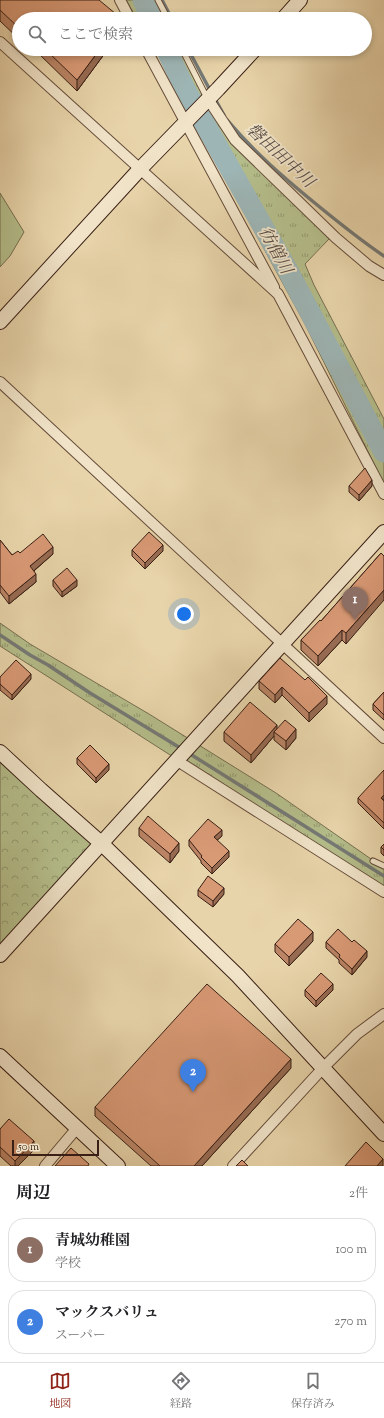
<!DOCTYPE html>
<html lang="ja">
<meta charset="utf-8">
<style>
body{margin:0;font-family:"Sorts Mill Goudy","Noto Serif JP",serif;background:#f2f2f2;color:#202124}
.scale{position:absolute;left:12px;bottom:10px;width:87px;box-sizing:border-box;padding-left:4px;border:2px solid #391f15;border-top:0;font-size:11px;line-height:14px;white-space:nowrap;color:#391f15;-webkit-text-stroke:3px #f0e3c8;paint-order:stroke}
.you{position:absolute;left:184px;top:614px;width:14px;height:14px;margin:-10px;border:3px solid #fff;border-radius:50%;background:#1a73e8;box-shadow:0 0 0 6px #1a73e833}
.badge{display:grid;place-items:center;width:26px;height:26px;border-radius:50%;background:#8f2418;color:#fff;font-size:13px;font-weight:700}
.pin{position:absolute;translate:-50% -33px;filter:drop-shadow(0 1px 2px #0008)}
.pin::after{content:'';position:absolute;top:21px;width:14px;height:12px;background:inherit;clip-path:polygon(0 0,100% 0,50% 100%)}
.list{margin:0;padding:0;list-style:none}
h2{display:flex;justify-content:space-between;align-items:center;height:52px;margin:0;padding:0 16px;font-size:17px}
h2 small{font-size:13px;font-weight:400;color:#757577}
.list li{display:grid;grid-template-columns:26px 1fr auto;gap:12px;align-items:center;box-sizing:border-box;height:64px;margin:0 8px 8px;padding:0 8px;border:1px solid #e0e0e0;border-radius:16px}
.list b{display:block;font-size:15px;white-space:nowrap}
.list p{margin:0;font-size:13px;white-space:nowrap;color:#757577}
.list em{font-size:13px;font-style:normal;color:#757577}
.icon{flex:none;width:22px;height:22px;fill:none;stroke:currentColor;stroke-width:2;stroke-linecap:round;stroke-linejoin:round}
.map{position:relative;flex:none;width:384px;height:1166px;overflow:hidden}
.search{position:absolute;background:#fff;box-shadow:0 2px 6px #0003;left:12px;right:12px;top:12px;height:44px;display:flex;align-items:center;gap:10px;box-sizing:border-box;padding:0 14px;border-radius:22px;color:#757577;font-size:15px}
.sheet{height:196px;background:#fff}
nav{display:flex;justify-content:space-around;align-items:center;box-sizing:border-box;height:56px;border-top:1px solid #e0e0e0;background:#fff;font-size:11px;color:#757577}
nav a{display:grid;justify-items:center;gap:2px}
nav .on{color:#8f2418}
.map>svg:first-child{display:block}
.grass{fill:url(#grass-tufts);stroke:#766e50}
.park{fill:url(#park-crowns);stroke:#766e50}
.garden{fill:#b4bd8a;stroke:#766e50}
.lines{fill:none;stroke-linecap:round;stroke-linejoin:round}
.stream{stroke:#757975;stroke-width:3.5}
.river{stroke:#9db5b5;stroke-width:21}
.lane-casing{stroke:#654c3a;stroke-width:7}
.street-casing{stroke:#654c3a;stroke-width:12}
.secondary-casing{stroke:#391f15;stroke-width:16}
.lane{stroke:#f0e3c8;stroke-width:5}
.street{stroke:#f0e3c8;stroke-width:10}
.secondary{stroke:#f0e3c8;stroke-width:14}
.wall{fill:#ba8465;stroke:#391f15}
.shaded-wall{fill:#976b52;stroke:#391f15}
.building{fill:#d89975;stroke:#391f15}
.labels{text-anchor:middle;stroke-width:3.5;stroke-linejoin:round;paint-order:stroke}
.water-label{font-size:17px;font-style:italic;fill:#574c45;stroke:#f0e3c8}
</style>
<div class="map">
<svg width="384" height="1166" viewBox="0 0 384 1166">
<defs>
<pattern id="grass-tufts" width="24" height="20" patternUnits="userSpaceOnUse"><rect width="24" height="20" fill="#b4bd8a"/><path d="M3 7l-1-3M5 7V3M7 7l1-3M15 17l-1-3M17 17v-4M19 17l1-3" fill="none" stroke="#939970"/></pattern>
<pattern id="park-crowns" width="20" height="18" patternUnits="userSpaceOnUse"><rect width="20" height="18" fill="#b4bd8a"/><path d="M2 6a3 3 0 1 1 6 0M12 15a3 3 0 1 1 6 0" fill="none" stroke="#939970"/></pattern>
</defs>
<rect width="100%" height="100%" fill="#e8d4aa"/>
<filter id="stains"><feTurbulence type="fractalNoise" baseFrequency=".005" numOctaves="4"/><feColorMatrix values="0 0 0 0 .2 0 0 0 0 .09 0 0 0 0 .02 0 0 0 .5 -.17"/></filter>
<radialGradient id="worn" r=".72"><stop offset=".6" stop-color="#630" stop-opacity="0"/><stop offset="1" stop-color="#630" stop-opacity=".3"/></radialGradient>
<g class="grass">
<polygon points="126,0 155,0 166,19 137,19"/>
<polygon points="155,49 182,49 208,99 235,140 329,239 305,264 314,285 384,419 384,484 305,324"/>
<polygon points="0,623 30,644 149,714 276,793 384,868 384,892 0,646"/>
</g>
<polygon class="park" points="0,752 101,843 0,955"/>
<polygon class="garden" points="0,193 24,232 10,256 0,267"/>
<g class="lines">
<g class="stream">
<polyline points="162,0 172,19"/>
<polyline points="188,49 211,92"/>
<polyline points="214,97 224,115"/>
<path d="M227 120C255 153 283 177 316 204 338 222 360 240 384 256"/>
<polyline points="0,635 30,655 48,665 90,693 182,749"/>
<polyline points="187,752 384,876"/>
</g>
<g class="river">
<polyline points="143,0 152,19"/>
<polyline points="166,49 186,91 288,271 384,452"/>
</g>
<g class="lane-casing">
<g id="lane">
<polyline points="158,0 168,19"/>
<polyline points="182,49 207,98"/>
<polyline points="373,861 384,866"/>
</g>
</g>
<g class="street-casing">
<g id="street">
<polyline points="120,0 130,19"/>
<polyline points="0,42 278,294 384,494"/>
<polyline points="146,49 274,287"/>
<polyline points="208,99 235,140 336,238 369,266 384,275"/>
<polyline points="0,382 384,738"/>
<polyline points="176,760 384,892"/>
<polyline points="45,1166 77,1128"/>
<polyline points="233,1166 323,1068 357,1034 384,1014"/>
</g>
</g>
<g class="secondary-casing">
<g id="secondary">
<polyline points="283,19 300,0"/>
<polyline points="0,322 140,169 218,89 255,49"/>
<polyline points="0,752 41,790 101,843 238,976 384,1134"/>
<polyline points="0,955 384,532"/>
<polyline points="0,1056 118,1166"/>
</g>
</g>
<use href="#lane" class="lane"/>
<use href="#street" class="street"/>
<use href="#secondary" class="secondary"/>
</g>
<g class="wall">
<polygon points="0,0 19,19 19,39 0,21"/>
<polygon points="30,49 108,49 77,91 37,52 35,54"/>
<polygon points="349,486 372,486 359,501 349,492"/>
<polygon points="0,540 12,555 20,553 53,554 34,571 36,582 9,604 0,592"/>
<polygon points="132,550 163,551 145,569 132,556"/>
<polygon points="381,553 346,644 342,640 318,666 301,650 301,640 321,621"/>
<polygon points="53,580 77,586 62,597 53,586"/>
<polygon points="280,658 327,704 309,722 282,695 275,703 259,689 259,681"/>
<polygon points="0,677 31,679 12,700 0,690"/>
<polygon points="384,692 384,720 373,710 373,704"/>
<polygon points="277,729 296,738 286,750 274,740 274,736 251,763 224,741 224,732"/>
<polygon points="77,758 109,770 96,783 77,764"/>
<polygon points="358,798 384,800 384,829 358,803"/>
<polygon points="139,828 179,851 170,863 139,836"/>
<polygon points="222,836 217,840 229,857 212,874 201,863 201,861 189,846 189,840"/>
<polygon points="384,844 384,856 381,853 381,847"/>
<polygon points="198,890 224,894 213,907 198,896"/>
<polygon points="313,941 289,966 275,952 275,944"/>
<polygon points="326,942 367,957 352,975 339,963 339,960 326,948"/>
<polygon points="305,990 333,990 316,1007 305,996"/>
<polygon points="291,1068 202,1166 151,1166 95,1116 95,1107"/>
<polygon points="0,1129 34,1150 18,1166 11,1166 0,1156"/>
</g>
<g class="shaded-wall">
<polygon points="35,49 37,49 37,52 35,54"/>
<polygon points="100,49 108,49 77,91 77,80"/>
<polygon points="372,480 372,486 359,501 359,495"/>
<polygon points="163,545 163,551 145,569 145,563"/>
<polygon points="53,547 53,554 30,574 30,566"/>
<polygon points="36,574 36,582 9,604 9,596"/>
<polygon points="77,580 77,586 62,597 62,592"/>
<polygon points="384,590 384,600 346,644 346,633"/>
<polygon points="342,630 342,640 318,666 318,656"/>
<polygon points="31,674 31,679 12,700 12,695"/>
<polygon points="282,687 282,695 275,703 275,695"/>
<polygon points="327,696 327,704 309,722 309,713"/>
<polygon points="277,725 277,733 274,732 274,736 251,763 251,755"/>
<polygon points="296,729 296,738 286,750 286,741"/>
<polygon points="109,764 109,770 96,783 96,778"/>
<polygon points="384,795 384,800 381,798"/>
<polygon points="222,830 222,836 214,843 214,837"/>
<polygon points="179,843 179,851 170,863 170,854"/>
<polygon points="229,851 229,857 212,874 212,868"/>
<polygon points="224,888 224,894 213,907 213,901"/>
<polygon points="313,932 313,941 289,966 289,957"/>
<polygon points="367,951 367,957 352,975 352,969"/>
<polygon points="333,984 333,990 316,1007 316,1001"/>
<polygon points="291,1059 291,1068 202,1166 194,1166"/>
<polygon points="34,1141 34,1150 18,1166 15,1166 15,1161"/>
<polygon points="383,1159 383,1166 377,1166"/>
</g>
<g class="building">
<polygon points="0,0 99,0 122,19 19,19 19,28 0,10"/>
<polygon points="45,49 100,49 77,80"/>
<polygon points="365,468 372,480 359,495 349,486"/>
<polygon points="149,532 163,545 145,563 132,550"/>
<polygon points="43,534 53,547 30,566 36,574 9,596 0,585 0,540 12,555 18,551 20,553"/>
<polygon points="381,553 384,556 384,590 346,633 342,630 318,656 301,640 320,620 321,621"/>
<polygon points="67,568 77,580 62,592 53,580"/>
<polygon points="280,658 305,680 308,677 327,696 309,713 282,687 275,695 259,681"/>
<polygon points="16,660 31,674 12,695 0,684 0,677"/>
<polygon points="384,692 384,715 373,704"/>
<polygon points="250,702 277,725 251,755 224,732"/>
<polygon points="285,720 296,729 286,741 274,732"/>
<polygon points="90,745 109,764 96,778 77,758"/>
<polygon points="384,770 384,795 381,798 384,801 384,823 358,798"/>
<polygon points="148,816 179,843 170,854 139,828"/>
<polygon points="208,819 222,830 214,837 229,851 212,868 201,857 202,856 189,840"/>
<polygon points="384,844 384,850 381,847"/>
<polygon points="208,876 224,888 213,901 198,890"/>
<polygon points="298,919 313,932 289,957 275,944"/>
<polygon points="338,929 352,942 354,940 367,951 352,969 339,957 340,955 326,942"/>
<polygon points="321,973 333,984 316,1001 305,990"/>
<polygon points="207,984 291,1059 194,1166 160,1166 95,1107"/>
<polygon points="9,1119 34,1141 15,1161 0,1147 0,1129"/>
<polygon points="366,1142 383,1159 377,1166 345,1166"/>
<polygon points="71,1148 89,1164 88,1166 55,1166"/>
<polygon points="242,1160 248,1166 236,1166"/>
</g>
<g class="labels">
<g class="water-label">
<text transform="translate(281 155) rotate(43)" y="6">磐田田中川</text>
<text transform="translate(276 250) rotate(61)" y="6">彷僧川</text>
</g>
</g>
<rect width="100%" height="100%" filter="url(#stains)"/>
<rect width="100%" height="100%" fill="url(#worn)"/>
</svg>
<div class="scale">50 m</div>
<div class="you"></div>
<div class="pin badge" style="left:355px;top:620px;background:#8d6e63">1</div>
<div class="pin badge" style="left:193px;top:1092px;background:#3f7fe0">2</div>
<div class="search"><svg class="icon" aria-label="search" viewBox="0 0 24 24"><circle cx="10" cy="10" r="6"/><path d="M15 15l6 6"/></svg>ここで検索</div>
</div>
<section class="sheet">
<h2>周辺<small>2件</small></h2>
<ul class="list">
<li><span class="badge" style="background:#8d6e63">1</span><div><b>青城幼稚園</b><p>学校</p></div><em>100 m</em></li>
<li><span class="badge" style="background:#3f7fe0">2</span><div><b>マックスバリュ</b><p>スーパー</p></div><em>270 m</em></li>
</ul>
</section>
<nav>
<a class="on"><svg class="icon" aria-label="map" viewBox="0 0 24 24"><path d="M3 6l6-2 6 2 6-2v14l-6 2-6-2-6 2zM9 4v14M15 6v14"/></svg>地図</a>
<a><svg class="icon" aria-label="directions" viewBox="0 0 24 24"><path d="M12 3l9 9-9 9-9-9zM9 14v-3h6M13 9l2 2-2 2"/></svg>経路</a>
<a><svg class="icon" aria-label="saved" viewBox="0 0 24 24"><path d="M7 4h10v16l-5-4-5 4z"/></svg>保存済み</a>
</nav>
